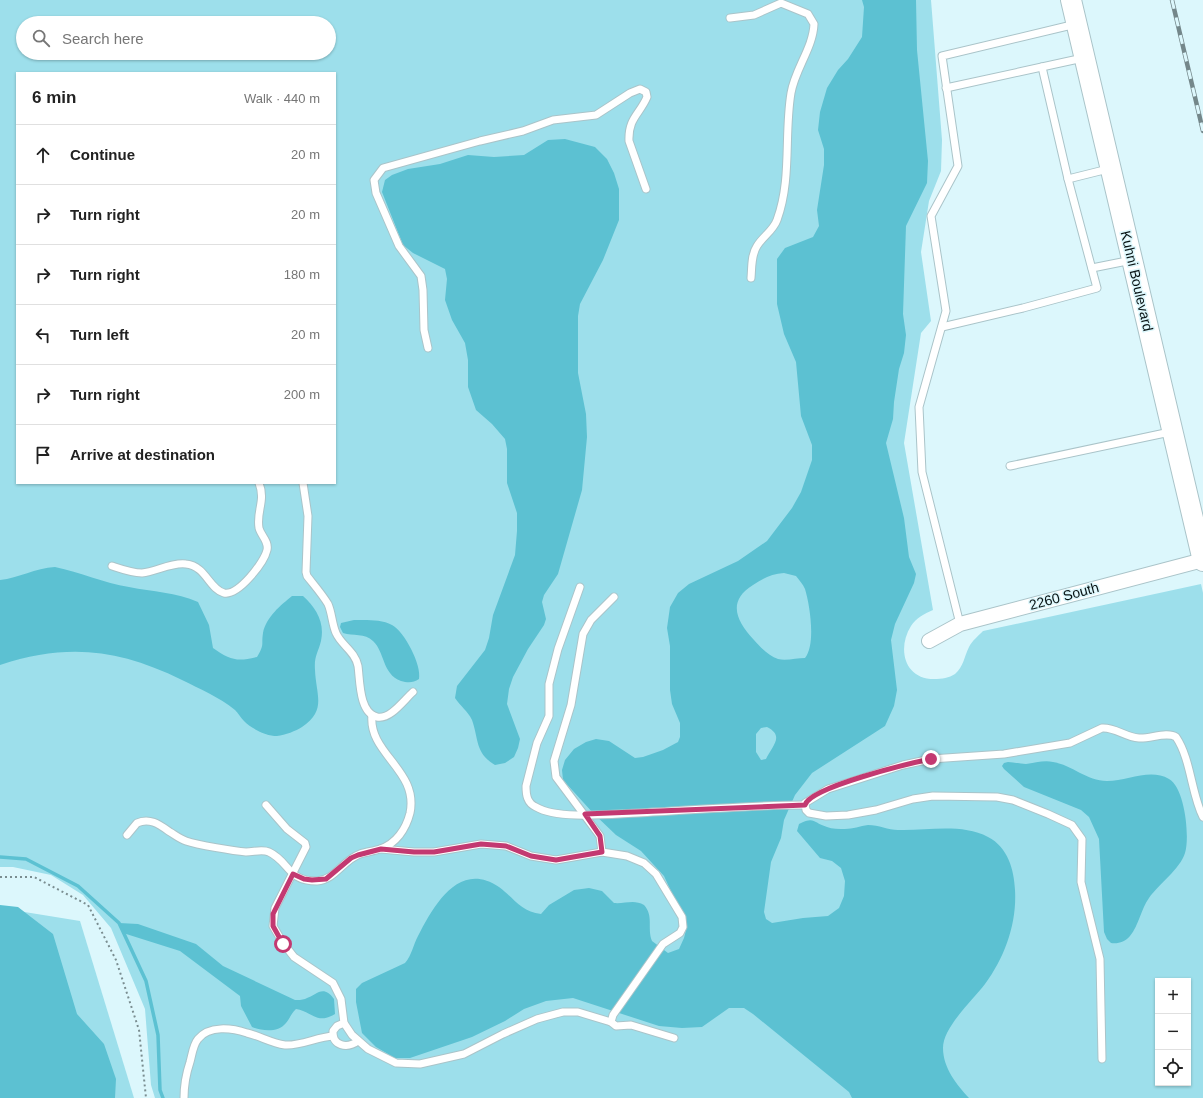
<!DOCTYPE html>
<meta charset="utf-8">
<style>
body{margin:0;font-family:Arial,sans-serif;background:#f6f6f6;color:#222}
.controls{position:absolute;right:12px;bottom:12px;display:grid;overflow:hidden;border-radius:0px;box-shadow:0 1px 3px #0004}
.controls button{width:36px;height:36px;display:grid;place-items:center;padding:0;border:0;border-bottom:1px solid #e0e0e0;background:#fff;color:#222;font:20px sans-serif}
.stop{position:absolute;width:12px;height:12px;margin:-9px;border:3px solid #c33971;border-radius:50%;background:#fff}
.stop.end{background:#c33971;border-color:#fff;box-shadow:0 1px 4px #0008}
.list{margin:0;padding:0;list-style:none}
h2{display:flex;justify-content:space-between;align-items:center;height:52px;margin:0;padding:0 16px;font-size:17px}
h2 small{font-size:13px;font-weight:400;color:#767676}
.list li{display:grid;grid-template-columns:26px 1fr auto;gap:12px;align-items:center;box-sizing:border-box;height:60px;padding:0 16px;border-top:1px solid #e0e0e0}
.list b{display:block;font-size:15px;white-space:nowrap}
.list em{font-size:13px;font-style:normal;color:#767676}
.icon{flex:none;width:22px;height:22px;fill:none;stroke:currentColor;stroke-width:2;stroke-linecap:round;stroke-linejoin:round}
.map{position:relative;flex:none;width:1203px;height:1098px;overflow:hidden}
.search{position:absolute;background:#fff;box-shadow:0 1px 3px #0004;left:16px;top:16px;width:320px;height:44px;display:flex;align-items:center;gap:10px;box-sizing:border-box;padding:0 14px;border-radius:22px;color:#767676;font-size:15px}
.panel{position:absolute;background:#fff;box-shadow:0 1px 3px #0004;left:16px;top:72px;width:320px;height:412px;border-radius:0px}
.map>svg:first-child{display:block}
.green{fill:#9ddfeb;fill-rule:evenodd}
.water{fill:#5cc1d2;fill-rule:evenodd}
.lines{fill:none;stroke-linecap:round;stroke-linejoin:round}
.stream{stroke:#5cc1d2;stroke-width:3.5}
.lane-casing{stroke:#aac4c9;stroke-width:9}
.street-casing{stroke:#aac4c9;stroke-width:16}
.secondary-casing{stroke:#aac4c9;stroke-width:22}
.path{stroke:#7a8d90;stroke-width:2;stroke-dasharray:2 3;stroke-linecap:butt}
.lane{stroke:#fff;stroke-width:7}
.street{stroke:#fff;stroke-width:14}
.secondary{stroke:#fff;stroke-width:20}
.rail-casing{stroke:#74878a;stroke-width:4.5}
.rail{stroke:#dcf7fc;stroke-width:3;stroke-dasharray:9;stroke-linecap:butt}
.route{stroke:#c33971;stroke-width:5}
.labels{text-anchor:middle;stroke-width:3;stroke-linejoin:round;paint-order:stroke}
.street-label{font-size:14px;fill:#081213;stroke:#dcf7fc}
</style>
<div class="map">
<svg width="1203" height="1098" viewBox="0 0 1203 1098">
<rect width="100%" height="100%" fill="#dcf7fc"/>
<g class="green">
<path d="M0 0H931L942 140 941 171 929 201 921 252 931 321 921 333 904 443 933 610C924 614 916 618 911 626 897 648 904 679 934 679 942 679 949 678 955 674 964 666 964 657 969 647 972 641 978 636 983 631L1201 584 1203 593V1098H155L151 1085 145 1009 111 928 83 895 51 875 13 867H0ZM23 23H329V53H23ZM17 73H335V483H17ZM1158 981H1188V1083H1158Z"/>
<polygon points="0,908 80,921 134,1098 0,1098"/>
</g>
<g class="water">
<path d="M862 0H916L917 50 928 161 927 183 906 226 903 314 906 335 904 353 899 369 894 402 893 419 886 443 904 518 909 557 916 574 914 583 895 624 891 640 897 690 894 706 885 726 812 773 795 795 784 820 781 838 771 862 764 912 766 919 772 923 803 918 828 916 839 908 844 896 845 881 841 868 832 861 820 858 797 831 799 824C815 816 813 823 827 827 832 829 839 829 845 829 853 829 860 826 868 825 879 825 888 830 898 830 927 831 961 823 988 837 1008 847 1014 870 1015 890 1017 923 1005 957 985 984 973 1000 943 1027 943 1048 943 1068 957 1085 969 1098H852L849 1092 753 1014 744 1008H729L702 1027 682 1028 659 1026 573 998 546 1001 524 1009 505 1021 472 1037 410 1058H395L376 1047 362 1033 356 1002V989L362 983 405 963C412 955 413 945 418 936 434 905 459 860 499 887 514 898 521 912 541 914L549 905 574 890 589 888 602 891 614 903C625 904 634 899 644 905 654 916 647 928 652 941L668 953 679 949 684 938 687 926 664 876 641 851 616 835 593 813 563 780 562 770 565 760 574 749 586 742 596 739 609 741 635 758 643 757 663 750 678 742 680 737V723L672 704 670 690V646L667 628 670 607 678 593 689 584 738 561 767 541 792 508 801 492 812 460V445L801 416 796 362 784 334 777 304V259L785 248 813 237 819 226 817 210 824 165V149L818 130 820 112 827 88 838 70 848 59 862 37 864 7ZM784 573 796 576C799 580 803 584 805 589 810 605 816 645 805 658 797 658 786 661 778 659 769 656 760 647 754 640 736 621 727 601 753 585 763 578 772 574 784 573ZM767 727C785 736 772 746 766 759L761 760 756 752V734L761 728Z"/>
<path d="M565 139 595 147 607 159 614 173 619 189V220L603 260 580 304 578 316V373L586 414 587 437 582 490 558 574 544 595 542 602 546 619 544 625 528 649 513 677 509 689 507 704 520 739 518 748 514 757 505 763 495 765C475 753 479 740 472 720 468 711 460 706 455 698L457 686 485 650 489 638 493 615 515 555 517 531V513L507 483V449L505 439 492 424 476 410 468 387V360L465 343 452 320 445 300 447 279 445 269 413 253 403 245 382 192 385 180 392 175 408 169 440 164 468 155 494 157 524 155 548 140Z"/>
<path d="M55 567C80 572 104 583 129 587 153 592 176 592 198 602L209 625 213 648C230 660 237 662 257 657 265 643 261 646 263 633 266 617 281 605 292 596H303C316 608 325 622 321 641 318 653 314 656 315 670 316 695 327 710 302 727 296 731 285 735 277 736 266 736 252 729 244 721 241 718 238 713 235 710 219 697 200 689 182 680 118 649 68 643 0 665V580C19 578 35 568 55 567Z"/>
<path d="M354 620C366 620 381 619 392 625 404 631 422 665 419 679 413 683 408 683 401 681 382 674 385 652 373 641 365 633 353 636 343 633L340 627 341 623Z"/>
<path d="M1008 762C1014 762 1020 764 1026 764 1035 763 1044 760 1053 762 1072 765 1087 781 1107 781 1128 781 1150 768 1169 779 1185 788 1190 837 1185 853 1180 869 1159 884 1149 898 1141 909 1139 925 1130 936 1125 942 1118 944 1111 943L1107 939 1104 932 1099 839 1089 817 1081 810 1024 787 1004 769 1002 766 1004 763Z"/>
<polygon points="0,905 18,907 53,934 77,1014 104,1044 116,1079 115,1098 0,1098"/>
<path d="M119 923 138 924 196 944 223 966 295 1000C298 1000 302 1000 305 999 317 995 323 984 334 999L335 1014C317 1025 313 1012 296 1009 291 1014 290 1018 286 1023 278 1033 262 1031 252 1027L241 1006 240 996 180 951 123 933Z"/>
</g>
<g class="lines">
<polyline class="stream" points="0,857 26,859 78,886 119,923 146,981 158,1035 160,1090 163,1098"/>
<g class="lane-casing">
<g id="lane">
<path d="M730 18 754 15 781 3 808 14 814 24C813 48 795 69 791 93 784 135 792 179 777 220 773 231 763 236 757 246 751 255 752 267 751 278"/>
<polyline points="946,88 1083,58"/>
<polyline points="1068,179 1108,169"/>
<polyline points="1092,268 1132,260"/>
<polyline points="942,327 1023,308 1097,288 1068,179 1042,67"/>
<path d="M428 348 424 330 423 290 421 276 399 246 376 193 374 180 383 168 480 141 523 131 553 120 596 115 630 93 640 89 646 92 647 97C640 114 628 118 629 141L646 189"/>
<polyline points="1010,466 1170,432"/>
<path d="M303 483 308 516 306 572 307 576C314 585 322 594 328 604 332 613 332 624 336 633 341 645 355 651 358 666 360 680 359 713 377 717 390 720 404 700 413 692"/>
<path d="M112 566C121 569 132 573 142 573 156 572 171 562 186 564 206 566 209 589 224 593 238 596 264 563 267 550 269 541 261 536 259 528 256 511 266 501 259 483"/>
<path d="M580 587 558 649 549 684V716L537 743 526 786C526 795 527 803 536 807 558 820 612 814 638 813 694 810 749 805 805 805"/>
<polyline points="960,624 922,472 919,407 946,311 931,216 958,166 942,56 1076,24"/>
<polyline points="266,805 287,829 305,843 306,847 275,908 273,926 283,943 294,957 333,983 341,999 344,1023 352,1035 368,1049 396,1063 420,1064 464,1054 503,1034 537,1019 563,1012 578,1012 611,1022"/>
<path d="M127 835 137 823C150 817 160 825 170 832 175 835 180 839 186 841 198 845 234 851 246 852 254 852 262 849 269 852 290 862 287 881 317 881 335 880 343 860 360 854 366 852 374 851 380 849 396 844 406 829 410 813 419 770 368 754 372 715"/>
<polyline points="381,849 414,852 434,852 481,844 506,846 531,856 556,860 602,852 627,856 644,863 656,874 682,917 683,927 680,933 663,944 613,1015 611,1022 616,1026 631,1025 674,1038"/>
<polyline points="602,852 600,836 556,777 554,761 571,705 583,634 591,620 614,597"/>
<path d="M344 1023 337 1026 333 1031C332 1046 347 1049 358 1041"/>
<path d="M1102 1059 1100 959 1081 882 1082 839 1072 825 1048 814 1013 800 997 797 933 796 913 799 876 810 848 815 826 816 809 813 806 810 805 803 828 789 903 765 931 759 1004 754 1070 743 1102 728C1115 727 1125 737 1139 738 1150 739 1167 731 1176 737 1191 759 1191 793 1203 817"/>
<path d="M184 1098C184 1086 186 1074 190 1062 192 1055 193 1045 198 1039 209 1025 232 1028 247 1033 260 1036 271 1043 285 1045 301 1046 317 1037 333 1036"/>
</g>
</g>
<g class="street-casing">
<polyline id="street" points="929,641 960,624 1203,560"/>
</g>
<g class="secondary-casing">
<polyline id="secondary" points="1071,0 1203,561"/>
</g>
<polyline class="path" points="0,877 34,877 88,905 116,960 139,1030 146,1098"/>
<use href="#lane" class="lane"/>
<use href="#street" class="street"/>
<use href="#secondary" class="secondary"/>
<g class="rail-casing">
<polyline id="rail" points="1172,0 1203,131"/>
</g>
<use href="#rail" class="rail"/>
</g>
<g class="lines">
<path class="route" d="M283 944 273 926V914L293 874 304 879 312 880 326 879 351 858 358 855 381 849 414 852H434L481 844 506 846 531 856 556 860 602 852 600 836 585 814 805 805C810 787 911 763 931 759"/>
</g>
<g class="labels">
<g class="street-label">
<text transform="translate(1137 281) rotate(77)" y="5">Kuhni Boulevard</text>
<text transform="translate(1064 596) rotate(-15)" y="5">2260 South</text>
</g>
</g>
</svg>
<div class="controls">
<button>+</button>
<button>−</button>
<button><svg class="icon" aria-label="locate" viewBox="0 0 24 24"><circle cx="12" cy="12" r="6"/><path d="M12 2v4M12 18v4M2 12h4M18 12h4"/></svg></button>
</div>
<div class="stop" style="left:283px;top:944px"></div>
<div class="stop end" style="left:931px;top:759px"></div>
<div class="search"><svg class="icon" aria-label="search" viewBox="0 0 24 24"><circle cx="10" cy="10" r="6"/><path d="M15 15l6 6"/></svg>Search here</div>
<section class="panel">
<h2>6 min<small>Walk · 440 m</small></h2>
<ul class="list">
<li><svg class="icon" aria-label="ahead" viewBox="0 0 24 24"><path d="M12 20V5M6 11l6-6 6 6"/></svg><div><b>Continue</b></div><em>20 m</em></li>
<li><svg class="icon" aria-label="right" viewBox="0 0 24 24"><path d="M7 20v-9h11M14 6l5 5-5 5"/></svg><div><b>Turn right</b></div><em>20 m</em></li>
<li><svg class="icon" aria-label="right" viewBox="0 0 24 24"><path d="M7 20v-9h11M14 6l5 5-5 5"/></svg><div><b>Turn right</b></div><em>180 m</em></li>
<li><svg class="icon" aria-label="left" viewBox="0 0 24 24"><path d="M17 20v-9H6M10 6l-5 5 5 5"/></svg><div><b>Turn left</b></div><em>20 m</em></li>
<li><svg class="icon" aria-label="right" viewBox="0 0 24 24"><path d="M7 20v-9h11M14 6l5 5-5 5"/></svg><div><b>Turn right</b></div><em>200 m</em></li>
<li><svg class="icon" aria-label="arrive" viewBox="0 0 24 24"><path d="M6 21V4h12l-3 4 3 4H6"/></svg><div><b>Arrive at destination</b></div></li>
</ul>
</section>
</div>
